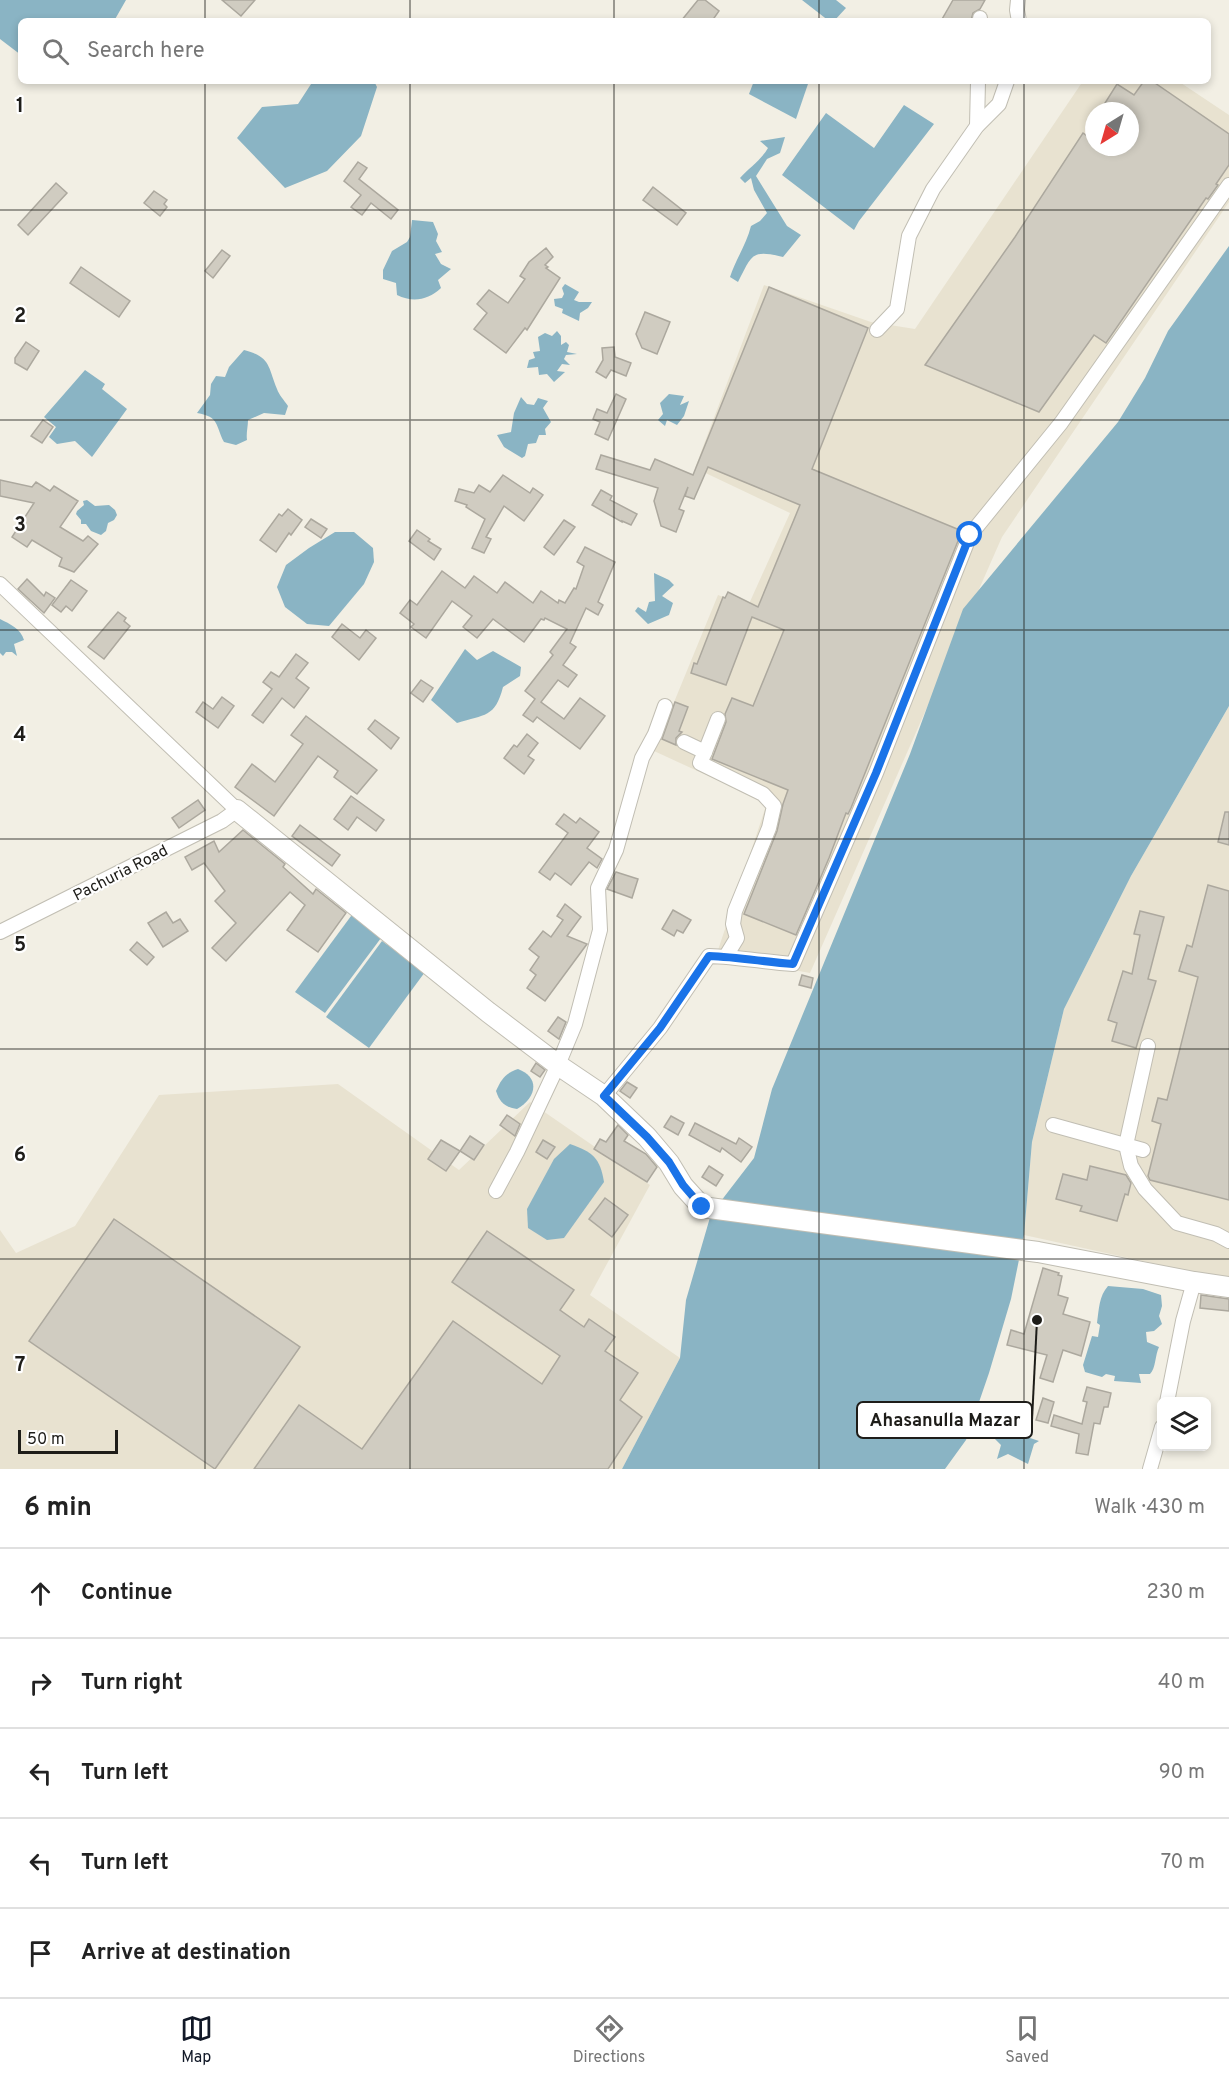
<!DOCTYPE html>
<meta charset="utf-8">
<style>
body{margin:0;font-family:Overpass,sans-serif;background:#f2f2f2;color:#222}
.controls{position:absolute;right:18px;bottom:18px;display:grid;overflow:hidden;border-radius:9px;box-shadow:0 3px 9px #0003}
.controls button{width:54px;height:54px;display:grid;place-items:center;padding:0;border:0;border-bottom:2px solid #e0e0e0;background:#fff;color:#222;font:30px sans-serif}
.compass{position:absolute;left:1085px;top:102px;width:54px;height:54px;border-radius:50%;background:#fff;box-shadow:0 3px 9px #0003;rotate:217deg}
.scale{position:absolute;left:18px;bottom:15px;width:100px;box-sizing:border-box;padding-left:6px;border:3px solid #1e1d19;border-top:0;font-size:16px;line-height:21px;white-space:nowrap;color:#1e1d19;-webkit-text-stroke:4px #fff;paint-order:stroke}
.stop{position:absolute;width:18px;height:18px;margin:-14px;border:4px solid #1a73e8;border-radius:50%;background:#fff}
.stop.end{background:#1a73e8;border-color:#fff;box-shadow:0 2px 6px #0008}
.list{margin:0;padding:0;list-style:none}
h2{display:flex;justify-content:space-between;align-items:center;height:78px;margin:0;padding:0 24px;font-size:26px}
h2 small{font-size:20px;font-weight:400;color:#767676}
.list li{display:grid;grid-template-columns:39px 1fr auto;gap:18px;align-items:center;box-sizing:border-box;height:90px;padding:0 24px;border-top:2px solid #e0e0e0}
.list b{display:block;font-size:22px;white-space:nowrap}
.list em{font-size:20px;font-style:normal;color:#767676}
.icon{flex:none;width:33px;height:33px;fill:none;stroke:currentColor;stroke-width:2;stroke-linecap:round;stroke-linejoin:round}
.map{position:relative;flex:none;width:1229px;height:1469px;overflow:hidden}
.search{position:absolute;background:#fff;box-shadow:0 3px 9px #0003;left:18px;right:18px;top:18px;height:66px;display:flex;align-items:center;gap:15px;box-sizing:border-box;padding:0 21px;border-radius:9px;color:#767676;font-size:22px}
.sheet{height:528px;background:#fff}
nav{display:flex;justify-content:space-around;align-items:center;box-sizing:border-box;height:84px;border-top:2px solid #e0e0e0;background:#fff;font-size:16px;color:#767676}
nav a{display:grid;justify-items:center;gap:3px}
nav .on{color:#111827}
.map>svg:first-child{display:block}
.built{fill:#e8e2d0;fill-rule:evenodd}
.water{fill:#8ab4c4}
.building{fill:#d0ccc1;stroke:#aca89e;stroke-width:1.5}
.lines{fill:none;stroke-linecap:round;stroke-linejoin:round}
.street-casing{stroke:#c1beb3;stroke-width:16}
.secondary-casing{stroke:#c1beb3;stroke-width:22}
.street{stroke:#fff;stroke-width:14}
.secondary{stroke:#fff;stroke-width:20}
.route{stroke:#1a73e8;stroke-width:8}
.grid{fill:none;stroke:#1e1d19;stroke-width:1.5;stroke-opacity:0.55}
.labels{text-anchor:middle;stroke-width:4.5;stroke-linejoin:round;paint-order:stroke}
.street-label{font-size:16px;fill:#1e1d19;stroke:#fff}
.grid-label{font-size:20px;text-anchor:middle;font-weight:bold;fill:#1e1d19;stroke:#fff;stroke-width:4.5;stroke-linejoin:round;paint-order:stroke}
.leader{fill:none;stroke:#1e1d19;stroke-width:2}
.callout-dot{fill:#1e1d19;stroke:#fff;stroke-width:2}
.callout{fill:#fff;stroke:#1e1d19;stroke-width:2}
.callout-label{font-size:18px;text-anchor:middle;font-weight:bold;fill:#1e1d19}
</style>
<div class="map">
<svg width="1229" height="1469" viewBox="0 0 1229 1469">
<rect width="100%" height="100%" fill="#f2efe4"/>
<g class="built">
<path d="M1083 81H1178L1229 115V202L1002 537 810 973 716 956 767 803 654 751 718 595 748 606 790 513 695 468 764 285 871 322 915 329ZM1094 111H1130V147H1094Z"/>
<polygon points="1229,706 1229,1280 1024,1235 1032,1142 1064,1009 1131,876"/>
<polygon points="338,1084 459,1170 530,1102 650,1185 590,1295 680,1358 622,1469 0,1469 0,1230 16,1253 75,1226 159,1095"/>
</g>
<g class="water">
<polygon points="0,0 126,0 114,21 21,21 21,55 0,39"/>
<polygon points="802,0 836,0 846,8 834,21 829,21"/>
<polygon points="313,81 374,81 377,87 361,136 327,171 285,188 237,138 262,107 298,104"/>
<polygon points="754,81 809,81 796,119 749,94"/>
<polygon points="904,105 934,124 859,221 854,230 782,175 826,113 874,148"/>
<path d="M785 137 780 153 767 159 756 176 787 226 801 235 783 257C751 249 752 255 738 282L730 277C736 259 747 243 751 226L760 221 767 213 754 190 751 178 745 183 740 178C749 168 762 159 768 148L760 141Z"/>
<path d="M412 220 433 222 438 234 436 241 442 252 435 254 441 264 451 269 438 280 441 288C428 300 413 303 397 295L396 283 383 279V270L392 251 407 242 410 237Z"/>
<polygon points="1229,246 1229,706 1131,876 1064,1009 1032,1142 1024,1235 1011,1299 989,1373 966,1440 945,1469 622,1469 680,1358 686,1300 711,1214 754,1158 772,1089 910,754 963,609 1118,422 1145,378 1168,331"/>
<polygon points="565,284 579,292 574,300 579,302 592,302 588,308 580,313 579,321 562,313 563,309 555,306 554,299 562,298 564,294 562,288"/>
<polygon points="557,331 561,336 561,345 566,342 569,345 567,352 577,354 566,355 564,359 570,365 562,364 557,371 565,372 554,382 547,374 539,375 538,367 527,368 529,360 535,358 533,352 540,351 538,337 545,333 552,336"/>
<path d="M244 350C271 357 268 367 277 389 279 395 284 400 288 406L285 415 264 413 248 420C248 427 246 433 247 440L236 445 224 442C215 425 220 417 197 413L210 395 211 384 216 376 225 377 229 367Z"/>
<polygon points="85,370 105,384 102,389 127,409 92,457 75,441 57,444 49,437 56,427 44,417"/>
<polygon points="669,394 684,396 680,405 689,401 684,416 677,425 667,420 665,426 658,420 663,414 660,403"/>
<polygon points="521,397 527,404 534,405 538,398 548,401 543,408 551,422 545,429 546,435 539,435 536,443 528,444 525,456 522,458 504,447 497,435 511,432 514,413"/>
<polygon points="87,500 95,506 109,505 115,510 117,515 114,520 108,523 106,531 101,535 91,531 86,524 81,524 81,520 76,514 77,511 84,505 83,501"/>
<polygon points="335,532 354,532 373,548 374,562 364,584 329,626 307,624 285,607 277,587 286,565 309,548"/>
<polygon points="654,573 669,580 674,585 662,596 673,603 669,615 648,624 635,611 638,607 646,612 649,602 655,601"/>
<path d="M0 619C10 624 21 629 24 640L14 644 17 656 12 652H6L3 656 0 653Z"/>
<path d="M465 649 477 660 493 651 521 667 520 676 503 687C495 718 485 714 457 723L431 700Z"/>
<polygon points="354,912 384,934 325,1013 295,992"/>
<polygon points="382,941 425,972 369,1048 326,1017"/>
<path d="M518 1069C541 1078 536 1098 517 1109 505 1107 500 1103 496 1091 501 1080 505 1073 518 1069Z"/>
<path d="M570 1144C593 1152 600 1158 604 1182L564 1238 547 1240 528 1228 527 1209 554 1159Z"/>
<path d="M1108 1286 1143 1289 1161 1295 1162 1306 1159 1316 1162 1324 1154 1331 1146 1332 1147 1342 1159 1347C1155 1355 1156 1368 1150 1374H1139L1141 1383 1114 1381 1115 1376 1106 1374 1102 1377 1085 1372 1083 1365 1092 1336 1098 1337 1100 1325 1097 1323C1099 1309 1099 1296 1108 1286Z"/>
<polygon points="1006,1430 1039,1441 1034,1444 1028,1464 1008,1454 997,1459 1001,1445 994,1438 1002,1439"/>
</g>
<g class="building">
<polygon points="222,0 255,0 241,16"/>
<polygon points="698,0 705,0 719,11 712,21 681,21"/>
<polygon points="953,0 985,0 980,9 973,13 971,21 941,21"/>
<polygon points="1144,81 1152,81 1229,134 1229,165 1216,184 1218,185 1208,199 1206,198 1106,343 1094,335 1039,412 925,365 1015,237 1083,133 1094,141 1094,147 1130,147 1130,111 1100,111 1117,84 1134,95"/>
<polygon points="358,162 367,168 359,179 398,210 391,219 371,203 362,215 351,207 361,195 344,181"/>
<polygon points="56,183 67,193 28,235 18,225"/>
<polygon points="653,187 686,213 677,225 643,200"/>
<polygon points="154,191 167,200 164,204 167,207 160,216 144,203"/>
<polygon points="546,248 553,257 545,265 548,267 546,268 560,278 527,330 525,328 506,353 474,329 487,313 477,304 489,290 508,303 525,279 520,276 529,262"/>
<polygon points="222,250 230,256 213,278 205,271"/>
<polygon points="81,267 130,301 119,317 70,283"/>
<polygon points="769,287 868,328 812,469 962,531 851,808 848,814 846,813 829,858 796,935 744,914 777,831 783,804 788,790 712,759 726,722 725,714 732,698 753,706 784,630 752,617 726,685 691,673 694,663 697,664 723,597 725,598 728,592 758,607 800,505 708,467 694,499 685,496 688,487 679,509 684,511 676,532 661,526 654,501 658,488 596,469 601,455 650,470 655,459 693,475"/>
<polygon points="645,312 670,322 657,354 642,348 636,334"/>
<polygon points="26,342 39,351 27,370 15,363 15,358"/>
<polygon points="614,347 615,357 631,363 626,376 611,370 606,378 596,372 603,360 602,348"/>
<polygon points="616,394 626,399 608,440 595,434 600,422 593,419 597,409 607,413"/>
<polygon points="43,420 53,427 42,443 31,436"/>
<polygon points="503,475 530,493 533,488 543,495 524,521 504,506 486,537 491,539 484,553 472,548 485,519 466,507 467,505 455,501 459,489 474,493 479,485 490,492"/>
<polygon points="0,480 32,487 36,482 50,491 54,486 78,501 60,527 83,541 88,536 98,544 74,572 59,566 62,558 32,540 27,547 12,537 34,503 0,496"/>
<polygon points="601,490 612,496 610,500 637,514 631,525 622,521 622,522 592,505"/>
<polygon points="288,509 302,520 291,535 289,533 276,552 260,540 279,514 282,516"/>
<polygon points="311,519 327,529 321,538 305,527"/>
<polygon points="564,520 575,527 554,555 544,547"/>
<polygon points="417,530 430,539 428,541 441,549 434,560 409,541"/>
<polygon points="585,547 615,562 598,602 603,605 598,615 586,608 570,643 576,647 563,665 577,675 568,687 558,680 541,702 564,719 580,698 605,716 580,749 537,717 533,722 523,715 535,699 525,691 553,655 550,652 567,629 545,618 544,620 541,619 524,642 493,619 477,638 463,627 472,616 452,601 426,638 411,627 414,624 400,613 410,600 417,605 442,571 465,588 474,576 497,593 505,582 533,603 541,591 558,603 559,600 565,603 574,588 576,589 584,566 577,562"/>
<polygon points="27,579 44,596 46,592 55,598 44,613 18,589"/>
<polygon points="71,580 87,591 72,611 66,606 61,612 52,605"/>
<polygon points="118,612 126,618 124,621 130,626 104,659 88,647"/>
<polygon points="342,624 360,638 366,630 376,638 359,660 332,637"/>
<polygon points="296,654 308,663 296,678 309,688 294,708 282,698 263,723 252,715 272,689 263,682 271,672 279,677"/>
<polygon points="421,680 433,688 423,702 411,693"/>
<polygon points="222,697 234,706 218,728 196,712 203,702 213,709"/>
<polygon points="675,702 688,707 679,731 682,732 676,738 676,745 662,739"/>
<polygon points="306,716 377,770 357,794 334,777 338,771 318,756 274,816 235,787 252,764 275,782 303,744 291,735"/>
<polygon points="375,720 399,738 391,749 368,729"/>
<polygon points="527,734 538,743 528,756 534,760 524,774 504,758 514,745 517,747"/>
<polygon points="351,796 384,820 376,831 357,817 348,830 334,819"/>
<polygon points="198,800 205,810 179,828 172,818"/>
<polygon points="1225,812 1229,812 1229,845 1218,842"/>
<polygon points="564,814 576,823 580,818 599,832 587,848 602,859 597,868 589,862 571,885 555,873 550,880 539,872 568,833 556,824"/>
<polygon points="300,825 340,855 332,866 292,836"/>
<polygon points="243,830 285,864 283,867 313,894 316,889 346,913 318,952 287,930 305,905 290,892 226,961 212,948 236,923 215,901 225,891 204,863 192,870 185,857 214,841 219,852"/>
<polygon points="616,872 638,879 632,898 607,889"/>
<polygon points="1208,885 1229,891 1229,1200 1150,1180 1148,1176 1161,1124 1152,1121 1158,1098 1167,1100 1198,977 1179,971 1187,945 1192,947"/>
<polygon points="565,904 581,917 567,936 587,944 545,1001 527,988 536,975 530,970 539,957 529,949 543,931 551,937 563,920 557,916"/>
<polygon points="673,910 691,920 683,933 677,930 674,936 662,929"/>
<polygon points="1140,911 1164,917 1148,979 1156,981 1136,1048 1112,1041 1117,1023 1108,1020 1123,971 1132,974 1140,935 1134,934"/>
<polygon points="166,912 173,923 180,919 188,931 163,947 148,923"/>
<polygon points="137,942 154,957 147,965 130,950"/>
<polygon points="802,975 813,978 811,988 799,985"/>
<polygon points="558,1017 566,1022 559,1039 548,1031"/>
<polygon points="536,1063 545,1070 540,1077 531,1071"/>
<polygon points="627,1082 637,1088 630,1098 620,1091"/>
<polygon points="507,1115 520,1124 515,1136 500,1125"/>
<polygon points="671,1116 684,1123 678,1135 664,1127"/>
<polygon points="695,1123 736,1144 739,1138 752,1147 741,1162 722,1148 720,1152 689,1135"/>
<polygon points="618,1125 628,1135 624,1141 646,1154 657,1167 647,1182 594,1149 600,1139 606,1142"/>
<polygon points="470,1136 484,1145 474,1160 460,1151"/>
<polygon points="441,1140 460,1151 446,1171 428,1159"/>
<polygon points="543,1140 555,1147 547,1159 536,1152"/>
<polygon points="709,1166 723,1175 716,1186 702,1177"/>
<polygon points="1090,1166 1126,1175 1131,1183 1128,1195 1125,1194 1117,1221 1080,1211 1082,1206 1056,1199 1063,1174 1087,1180"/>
<polygon points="605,1198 628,1215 612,1237 589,1219"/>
<polygon points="114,1219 300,1347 215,1469 29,1341"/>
<polygon points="487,1231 574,1290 560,1310 584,1327 589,1319 615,1337 605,1351 638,1373 620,1400 642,1417 608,1469 254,1469 299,1405 362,1449 453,1321 542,1384 560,1356 452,1282"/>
<polygon points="1043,1268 1059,1273 1058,1275 1062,1276 1058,1295 1068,1298 1063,1314 1090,1322 1081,1356 1063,1350 1053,1382 1040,1378 1047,1355 1007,1345 1011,1330 1024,1334"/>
<polygon points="1201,1295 1229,1299 1229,1311 1200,1308"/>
<polygon points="1087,1387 1111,1393 1108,1407 1104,1407 1100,1424 1094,1423 1088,1455 1076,1453 1079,1434 1051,1426 1054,1415 1082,1424 1087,1402 1083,1401"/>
<polygon points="1043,1398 1054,1402 1048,1423 1036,1420"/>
</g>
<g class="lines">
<g class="street-casing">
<g id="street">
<polyline points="1018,0 1017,10 1019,21"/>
<polyline points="980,21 980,18"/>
<polyline points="977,126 978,81"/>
<polyline points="877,330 897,309 909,236 933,189 977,126 999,104 1007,81"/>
<polyline points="0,584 237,810 222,821 0,932"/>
<polyline points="684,742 705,752 700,763 763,794 774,806 769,828 735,911 733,924 737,938 726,956"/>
<polyline points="705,752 718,719"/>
<polyline points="1148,1046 1126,1145 1131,1166 1145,1189 1177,1223 1216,1234 1229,1241"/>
<path d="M604 1096 660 1028 709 956C738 957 765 962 793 964L876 773 970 535 1061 423 1229 185"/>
<polyline points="1053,1125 1143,1150"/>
<polyline points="496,1191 517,1152 558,1065 575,1024 600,930 598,888 616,850 642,758 655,734 665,706"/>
<polyline points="1167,1402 1183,1321 1194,1282"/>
<polyline points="1150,1469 1162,1427"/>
</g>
</g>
<g class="secondary-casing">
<polyline id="secondary" points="237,810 488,1012 558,1065 604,1096 647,1137 669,1163 683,1186 702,1207 1038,1252 1194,1282 1229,1287"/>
</g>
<use href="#street" class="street"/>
<use href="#secondary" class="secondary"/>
</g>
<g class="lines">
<path class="route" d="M702 1207 683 1185 669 1162 647 1137 604 1096 660 1028 709 956C738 957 765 962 793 964L876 773 970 535"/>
</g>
<path class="grid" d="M205 0V21M410 0V21M614 0V21M819 0V21M1024 0V21M205 81V1469M410 81V1469M614 81V1469M819 81V1469M1024 81V1469M0 210H1229M0 420H1229M0 630H1229M0 839H1229M0 1049H1229M0 1259H1229"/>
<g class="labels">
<g class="street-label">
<text transform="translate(120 872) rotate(-27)" y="6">Pachuria Road</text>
</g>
</g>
<g class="grid-label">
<text x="20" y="112">1</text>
<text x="20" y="322">2</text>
<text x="20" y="531">3</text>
<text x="20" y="741">4</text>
<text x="20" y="951">5</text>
<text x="20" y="1161">6</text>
<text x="20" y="1371">7</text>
</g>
<path class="leader" d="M1037 1320L1032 1420"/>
<circle class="callout-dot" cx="1037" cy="1320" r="6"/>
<rect class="callout" x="857" y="1402" width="175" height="36" rx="6"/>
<g class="callout-label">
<text x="945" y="1426">Ahasanulla Mazar</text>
</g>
</svg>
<div class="controls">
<button><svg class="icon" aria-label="layers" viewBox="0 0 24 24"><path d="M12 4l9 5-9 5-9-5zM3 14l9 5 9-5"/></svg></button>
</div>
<svg class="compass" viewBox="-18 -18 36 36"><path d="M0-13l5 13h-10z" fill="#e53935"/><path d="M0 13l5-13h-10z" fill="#767676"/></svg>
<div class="scale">50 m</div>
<div class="stop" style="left:970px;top:535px"></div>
<div class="stop end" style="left:702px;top:1207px"></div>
<div class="search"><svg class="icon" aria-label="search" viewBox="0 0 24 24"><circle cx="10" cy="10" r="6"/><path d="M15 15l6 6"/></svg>Search here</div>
</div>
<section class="sheet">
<h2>6 min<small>Walk · 430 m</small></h2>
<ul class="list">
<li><svg class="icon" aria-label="ahead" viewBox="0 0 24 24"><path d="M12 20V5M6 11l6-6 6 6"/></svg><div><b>Continue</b></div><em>230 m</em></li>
<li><svg class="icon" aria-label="right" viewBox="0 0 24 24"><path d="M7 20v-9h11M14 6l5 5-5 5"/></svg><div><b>Turn right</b></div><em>40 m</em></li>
<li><svg class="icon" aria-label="left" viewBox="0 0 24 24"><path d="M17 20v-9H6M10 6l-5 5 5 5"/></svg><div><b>Turn left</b></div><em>90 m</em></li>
<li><svg class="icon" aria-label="left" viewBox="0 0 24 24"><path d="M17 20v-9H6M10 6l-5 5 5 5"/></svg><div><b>Turn left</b></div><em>70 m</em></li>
<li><svg class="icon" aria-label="arrive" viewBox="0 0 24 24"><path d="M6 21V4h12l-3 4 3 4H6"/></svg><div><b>Arrive at destination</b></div></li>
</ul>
</section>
<nav>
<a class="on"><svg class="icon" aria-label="map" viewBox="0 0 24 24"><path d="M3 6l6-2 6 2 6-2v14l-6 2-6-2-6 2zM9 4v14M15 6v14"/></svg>Map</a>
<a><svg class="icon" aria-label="directions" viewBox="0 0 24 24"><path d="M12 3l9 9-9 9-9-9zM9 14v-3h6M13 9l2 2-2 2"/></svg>Directions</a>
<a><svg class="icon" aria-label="saved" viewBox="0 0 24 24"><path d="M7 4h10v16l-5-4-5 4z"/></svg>Saved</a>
</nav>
